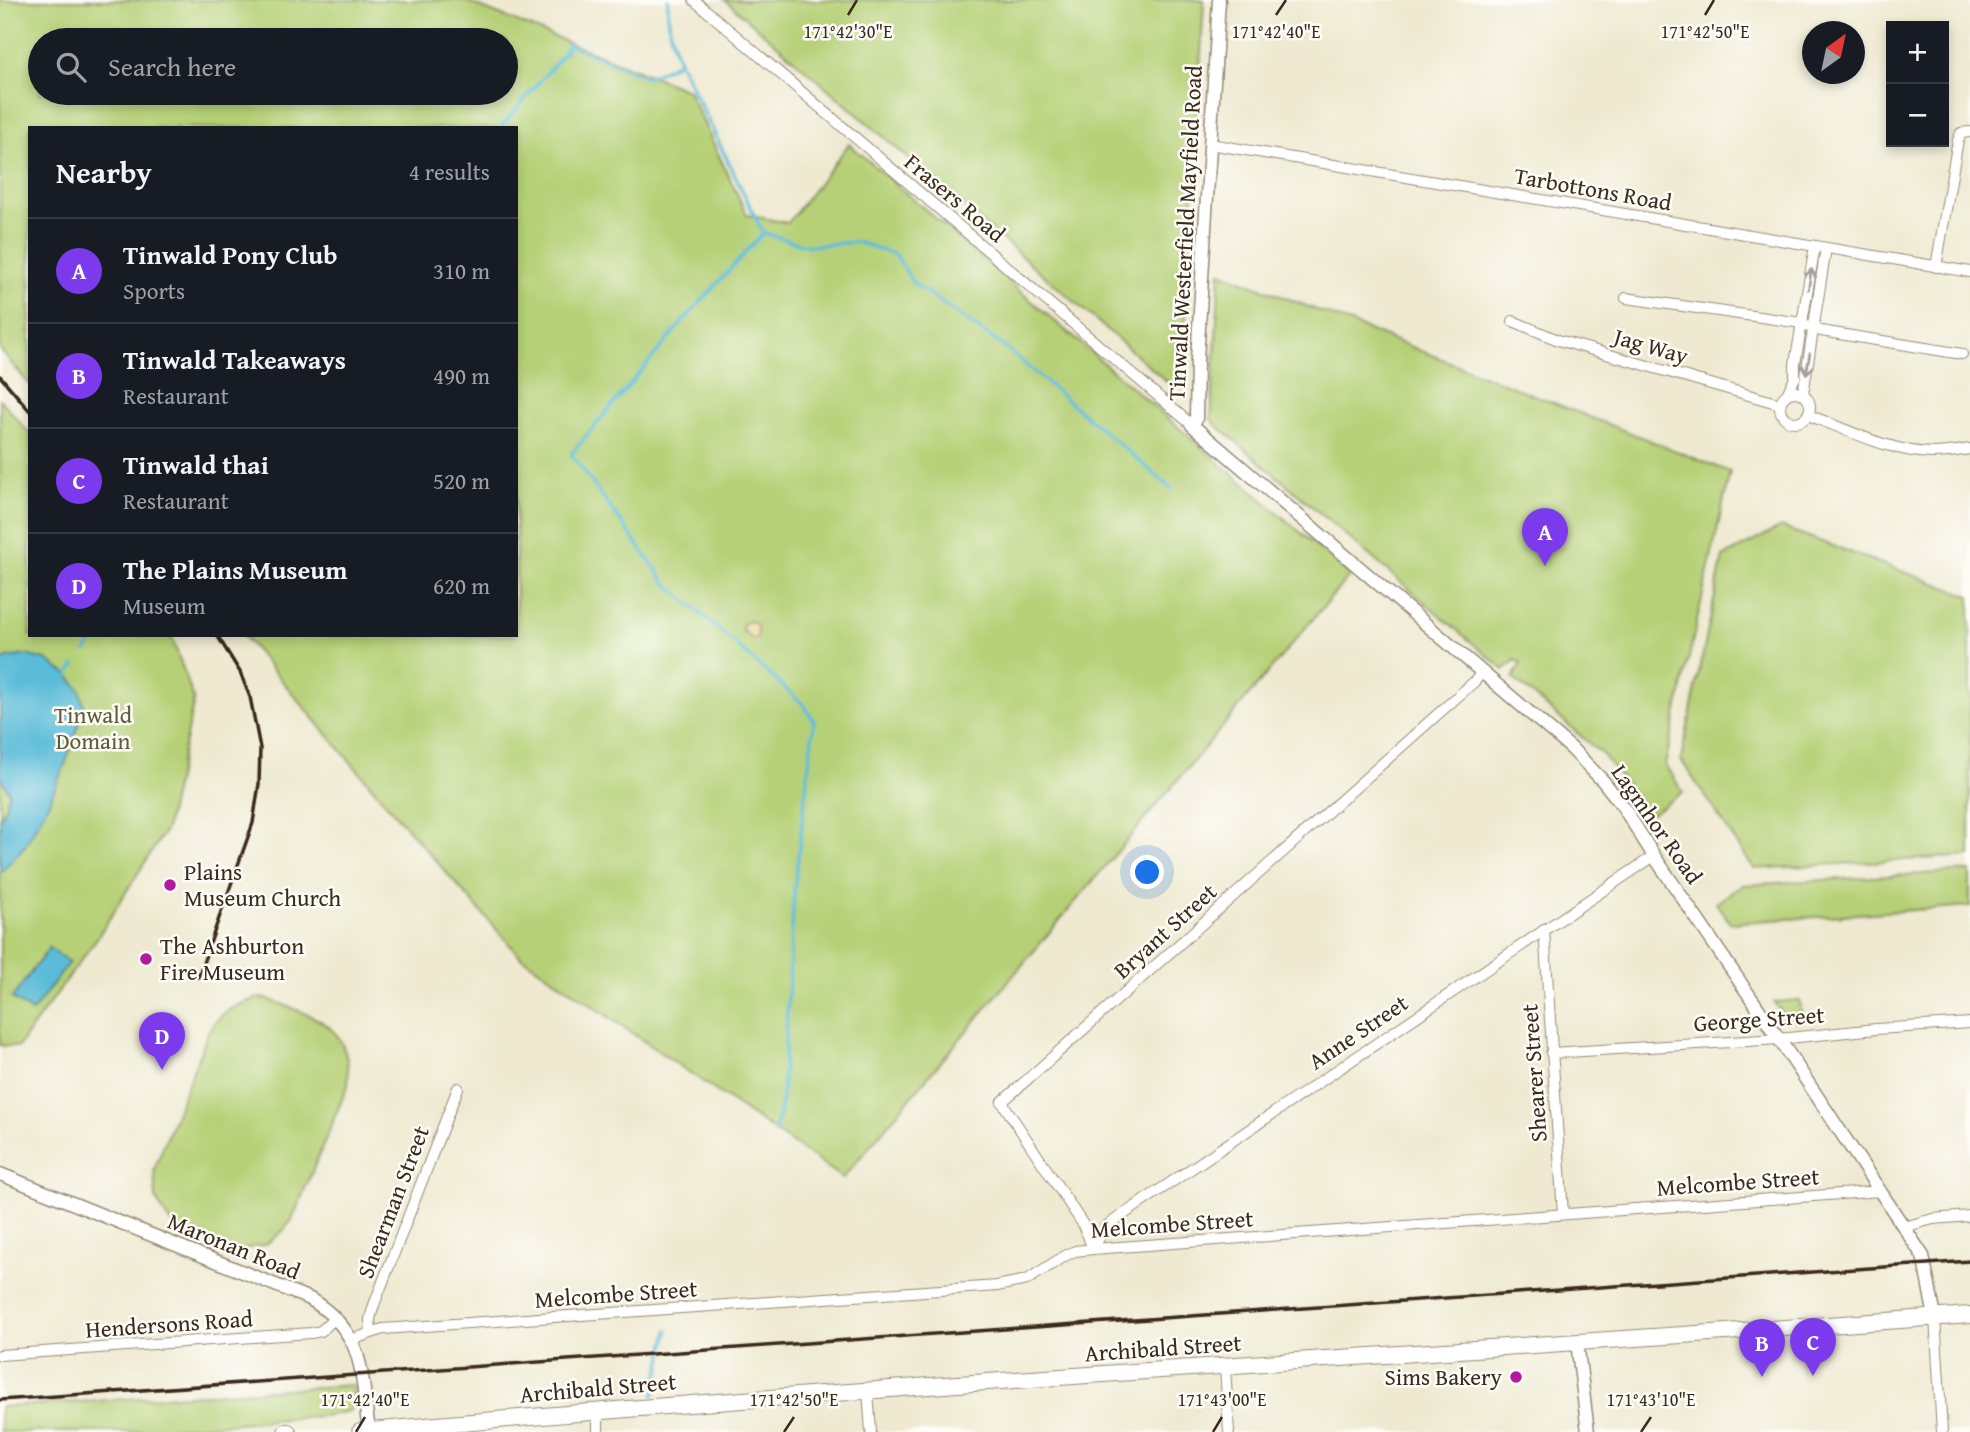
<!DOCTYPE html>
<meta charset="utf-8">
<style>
body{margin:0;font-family:"Gentium Book Plus",serif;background:#20242c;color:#f1f3f6}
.controls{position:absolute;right:21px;top:21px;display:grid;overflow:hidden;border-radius:0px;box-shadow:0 4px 10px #0003}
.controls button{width:63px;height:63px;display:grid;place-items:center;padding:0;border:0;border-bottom:2px solid #363941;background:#171b24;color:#f1f3f6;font:35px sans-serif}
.compass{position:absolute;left:1802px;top:21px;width:63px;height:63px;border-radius:50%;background:#171b24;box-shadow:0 4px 10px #0003;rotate:33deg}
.you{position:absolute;left:1148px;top:873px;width:24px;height:24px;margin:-18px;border:5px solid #fff;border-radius:50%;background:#1a73e8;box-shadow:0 0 0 10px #1a73e833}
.badge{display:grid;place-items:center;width:46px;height:46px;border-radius:50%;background:#7c3aed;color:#fff;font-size:23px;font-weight:700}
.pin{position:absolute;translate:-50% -58px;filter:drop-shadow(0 2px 4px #0008)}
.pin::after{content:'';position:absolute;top:37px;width:24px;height:21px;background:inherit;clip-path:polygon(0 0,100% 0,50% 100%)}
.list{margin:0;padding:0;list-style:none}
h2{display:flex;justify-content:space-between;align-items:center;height:91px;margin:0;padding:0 28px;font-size:30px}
h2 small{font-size:23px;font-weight:400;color:#9ea1a6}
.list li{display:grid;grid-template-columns:46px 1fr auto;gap:21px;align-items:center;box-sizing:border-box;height:105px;padding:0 28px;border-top:2px solid #363941}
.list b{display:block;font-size:26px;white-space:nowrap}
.list p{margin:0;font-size:23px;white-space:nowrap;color:#9ea1a6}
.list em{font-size:23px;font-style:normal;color:#9ea1a6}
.icon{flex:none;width:38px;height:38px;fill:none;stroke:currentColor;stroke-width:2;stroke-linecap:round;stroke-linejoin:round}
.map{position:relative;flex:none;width:1970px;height:1432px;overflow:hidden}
.search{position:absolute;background:#171b24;box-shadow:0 4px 10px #0003;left:28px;top:28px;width:490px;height:77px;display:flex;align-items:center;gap:18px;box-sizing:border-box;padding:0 24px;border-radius:38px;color:#9ea1a6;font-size:26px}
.panel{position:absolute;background:#171b24;box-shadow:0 4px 10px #0003;left:28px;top:126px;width:490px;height:511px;border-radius:0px}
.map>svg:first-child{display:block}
.green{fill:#b5d076;stroke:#787d4a;stroke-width:2;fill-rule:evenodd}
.sand{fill:#eeda9e;stroke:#94825e;stroke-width:2}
.water{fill:#5abcd8;stroke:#4a737b;stroke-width:2}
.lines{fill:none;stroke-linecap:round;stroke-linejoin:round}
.stream{stroke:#5abcd8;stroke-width:3.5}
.minor-casing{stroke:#948a77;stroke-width:12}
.tertiary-casing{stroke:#948a77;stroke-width:15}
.trunk-casing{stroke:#948a77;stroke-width:18}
.minor{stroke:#fff;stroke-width:10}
.tertiary{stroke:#fff;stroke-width:12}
.trunk{stroke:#fff;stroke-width:16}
.rail{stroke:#3b2a1e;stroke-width:3.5}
.oneway{stroke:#a79f9a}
.ticks{fill:none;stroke:#3b2a1e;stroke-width:2.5}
.poi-dot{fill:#b5179e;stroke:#fdfcf7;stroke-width:2.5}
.labels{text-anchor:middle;stroke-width:5;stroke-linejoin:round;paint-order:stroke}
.street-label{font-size:23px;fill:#3b2a1e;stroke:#fdfcf7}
.park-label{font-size:23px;fill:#605c38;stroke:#fdfcf7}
.poi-label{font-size:23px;fill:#3b2a1e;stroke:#fdfcf7;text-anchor:start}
.ticks-label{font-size:18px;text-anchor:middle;fill:#3b2a1e;stroke:#fdfcf7;stroke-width:5;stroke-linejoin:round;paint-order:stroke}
</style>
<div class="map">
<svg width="1970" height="1432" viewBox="0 0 1970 1432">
<rect width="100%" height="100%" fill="#fdfcf7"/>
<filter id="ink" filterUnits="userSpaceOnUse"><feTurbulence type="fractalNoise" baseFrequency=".0143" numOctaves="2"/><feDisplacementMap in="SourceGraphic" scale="14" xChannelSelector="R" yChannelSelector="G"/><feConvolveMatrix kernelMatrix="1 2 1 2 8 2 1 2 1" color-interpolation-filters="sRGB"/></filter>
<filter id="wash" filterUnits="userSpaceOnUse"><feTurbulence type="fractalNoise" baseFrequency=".00686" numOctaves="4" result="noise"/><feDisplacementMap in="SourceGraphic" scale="28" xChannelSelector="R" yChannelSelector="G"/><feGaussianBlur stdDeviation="1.57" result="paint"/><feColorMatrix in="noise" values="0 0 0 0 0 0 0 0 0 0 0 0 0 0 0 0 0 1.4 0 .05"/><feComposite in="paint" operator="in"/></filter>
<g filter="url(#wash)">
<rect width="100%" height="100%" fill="#eee9d0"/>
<g class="green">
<path d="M0 0H462L688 90 747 215 788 223 849 144 1350 575 843 1178 520 956 406 827 243 635H516V128H30V385L0 350ZM40 40H506V93H40Z"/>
<polygon points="725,0 1204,0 1182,382 1179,385 1172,386"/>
<polygon points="1220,272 1730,472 1665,765 1683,792 1650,815 1603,755 1513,678 1521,663 1515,660 1504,670 1213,422 1211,418"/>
<polygon points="0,399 30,434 30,635 171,635 194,700 166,829 95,941 18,1047 0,1045"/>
<polygon points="1781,527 1970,596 1970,856 1754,869 1681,760 1723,557"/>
<polygon points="1970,871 1970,906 1730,923 1716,903 1743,885"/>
<path d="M258 998 268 999C316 1018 352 1023 348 1085L292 1220 282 1232 266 1244 240 1250 225 1248 182 1231 167 1218 156 1199 154 1170 209 1030C223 1010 236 1005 258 998Z"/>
<path d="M1800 1000 1802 1021C1784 1022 1784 1016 1774 1002Z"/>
<polygon points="353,1385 355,1402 349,1411 331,1415 129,1432 0,1432 0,1407"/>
</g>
<polygon class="sand" points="749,621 755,623 758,629 757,639 751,638 742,630 743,624"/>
<g class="water">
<polygon points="26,655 46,660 68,675 80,690 84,708 66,762 48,804 25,846 0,873 0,819 6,805 9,792 0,777 0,662 7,658"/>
<polygon points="49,948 69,962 32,1012 12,998"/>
</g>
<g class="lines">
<g class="stream">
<path d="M668 0C667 22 671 41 679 61L763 233 686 318 571 454 666 583 804 705 814 721 794 891 782 1099 775 1132"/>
<polyline points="500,128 564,53 568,44 646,77 655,74 679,62"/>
<polyline points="763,233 809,246 857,242 896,255 913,283 1006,348 1172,489"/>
<polyline points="86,651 98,635"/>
<polyline points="68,675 75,665"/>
<polyline points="654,1395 657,1386 668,1330"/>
</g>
</g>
</g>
<g filter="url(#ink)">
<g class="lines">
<g class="minor-casing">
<g id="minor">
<polyline points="694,0 1192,425"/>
<polyline points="1210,144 1970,272"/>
<polyline points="1936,267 1958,140 1961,133 1970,132"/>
<polyline points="1626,298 1795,322 1821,331 1962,354"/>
<polyline points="1513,321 1558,340 1780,404"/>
<circle cx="1795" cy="407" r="15"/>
<polyline points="1787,394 1795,378 1795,364 1815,246"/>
<polyline points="1803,394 1826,248"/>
<path d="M1808 415C1846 429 1893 453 1932 453 1944 453 1958 451 1970 449"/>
<polyline points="1544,929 1563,1214"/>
<polyline points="1551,1053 1779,1039 1876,1029 1970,1023"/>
<polyline points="1904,1227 1933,1219 1970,1216"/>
<polyline points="1093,1249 1084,1226 1002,1102 1475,681 1482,672"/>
<polyline points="1093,1249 1105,1227 1654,856"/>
<polyline points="1935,1317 1942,1432"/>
<polyline points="371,1332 370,1319 374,1305 458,1088"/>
<polyline points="351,1340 383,1329 997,1286 1027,1280 1063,1257 1075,1251 1093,1249 1881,1191"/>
<polyline points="0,1355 311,1333 321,1331 335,1318"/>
<polyline points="1225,1366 1229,1432"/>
<polyline points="868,1391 871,1432"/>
<polyline points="598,1432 598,1410"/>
</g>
</g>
<g class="tertiary-casing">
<g id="tertiary">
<polyline points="1219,0 1197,360 1196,419 1192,425 1571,748 1603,781 1622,805 1654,856 1779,1039 1923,1256 1935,1317"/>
<path d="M0 1174 310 1299C367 1334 360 1372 369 1431"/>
<polyline points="1577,1342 1588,1432"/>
</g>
</g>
<g class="trunk-casing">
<g id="trunk">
<polyline points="286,1432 288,1432"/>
<path d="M360 1432C896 1383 1433 1354 1970 1315"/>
</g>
</g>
<use href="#minor" class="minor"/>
<use href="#tertiary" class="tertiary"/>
<use href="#trunk" class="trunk"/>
<g class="rail">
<polyline points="0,376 30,411"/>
<polyline points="198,977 253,823 259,784 260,748 250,697 240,672 217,635"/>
<polyline points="0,1400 1970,1261"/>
</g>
</g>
<defs><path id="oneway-shaft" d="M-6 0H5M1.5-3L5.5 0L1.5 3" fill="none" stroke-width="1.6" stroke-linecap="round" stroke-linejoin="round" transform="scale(1.75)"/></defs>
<g class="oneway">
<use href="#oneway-shaft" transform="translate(1810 279) rotate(-81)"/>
<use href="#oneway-shaft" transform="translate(1808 364) rotate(100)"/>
</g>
</g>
<path class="ticks" d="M848 15 857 0M1276 15 1286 0M1705 15 1714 0M356 1432 365 1417M784 1432 794 1417M1213 1432 1222 1417M1641 1432 1651 1417"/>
<g class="poi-dot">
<circle cx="170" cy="885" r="7"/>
<circle cx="146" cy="959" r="7"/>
<circle cx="1516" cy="1377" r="7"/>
</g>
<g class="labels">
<g class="street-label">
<text transform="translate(1593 189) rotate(10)" y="8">Tarbottons Road</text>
<text transform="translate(955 198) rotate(40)" y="8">Frasers Road</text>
<text transform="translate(1185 233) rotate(-87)" y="8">Tinwald Westerfield Mayfield Road</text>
<text transform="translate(1651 346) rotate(16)" y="8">Jag Way</text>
<text transform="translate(1657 824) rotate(55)" y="8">Lagmhor Road</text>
<text transform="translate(1165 931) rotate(-42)" y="8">Bryant Street</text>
<text transform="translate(1759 1019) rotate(-4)" y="8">George Street</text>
<text transform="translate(1358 1032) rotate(-34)" y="8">Anne Street</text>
<text transform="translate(1534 1073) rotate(-94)" y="8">Shearer Street</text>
<text transform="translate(1738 1182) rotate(-4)" y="8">Melcombe Street</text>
<text transform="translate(393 1202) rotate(-69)" y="8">Shearman Street</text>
<text transform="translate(1172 1224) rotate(-4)" y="8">Melcombe Street</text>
<text transform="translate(234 1246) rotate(22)" y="8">Maronan Road</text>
<text transform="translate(616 1294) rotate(-4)" y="8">Melcombe Street</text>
<text transform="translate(169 1324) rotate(-4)" y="8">Hendersons Road</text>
<text transform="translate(1163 1348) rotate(-4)" y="8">Archibald Street</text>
<text transform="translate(598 1388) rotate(-5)" y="8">Archibald Street</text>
</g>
<g class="park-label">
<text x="93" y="723">Tinwald<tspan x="93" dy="26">Domain</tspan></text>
</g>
<g class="poi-label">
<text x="184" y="880">Plains<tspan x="184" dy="26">Museum Church</tspan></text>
<text x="160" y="954">The Ashburton<tspan x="160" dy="26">Fire Museum</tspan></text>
<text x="1502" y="1385" text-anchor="end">Sims Bakery</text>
</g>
</g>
<g class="ticks-label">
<text x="848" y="38">171°42'30"E</text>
<text x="1276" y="38">171°42'40"E</text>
<text x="1705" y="38">171°42'50"E</text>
<text x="365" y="1406">171°42'40"E</text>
<text x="794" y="1406">171°42'50"E</text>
<text x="1222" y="1406">171°43'00"E</text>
<text x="1651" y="1406">171°43'10"E</text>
</g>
</svg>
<div class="controls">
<button>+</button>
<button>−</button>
</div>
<svg class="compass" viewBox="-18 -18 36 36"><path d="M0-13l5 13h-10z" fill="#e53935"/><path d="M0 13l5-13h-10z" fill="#9ea1a6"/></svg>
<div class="you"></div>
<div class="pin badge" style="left:1545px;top:566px">A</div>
<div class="pin badge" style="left:1762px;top:1377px">B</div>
<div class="pin badge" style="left:1813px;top:1376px">C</div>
<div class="pin badge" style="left:162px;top:1070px">D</div>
<div class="search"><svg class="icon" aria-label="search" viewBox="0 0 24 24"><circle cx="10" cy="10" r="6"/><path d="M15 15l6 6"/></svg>Search here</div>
<section class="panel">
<h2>Nearby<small>4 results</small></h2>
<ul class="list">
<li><span class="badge">A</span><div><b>Tinwald Pony Club</b><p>Sports</p></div><em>310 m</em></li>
<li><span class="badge">B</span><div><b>Tinwald Takeaways</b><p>Restaurant</p></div><em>490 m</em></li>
<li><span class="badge">C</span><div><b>Tinwald thai</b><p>Restaurant</p></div><em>520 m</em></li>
<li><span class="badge">D</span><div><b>The Plains Museum</b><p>Museum</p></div><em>620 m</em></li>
</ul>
</section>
</div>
